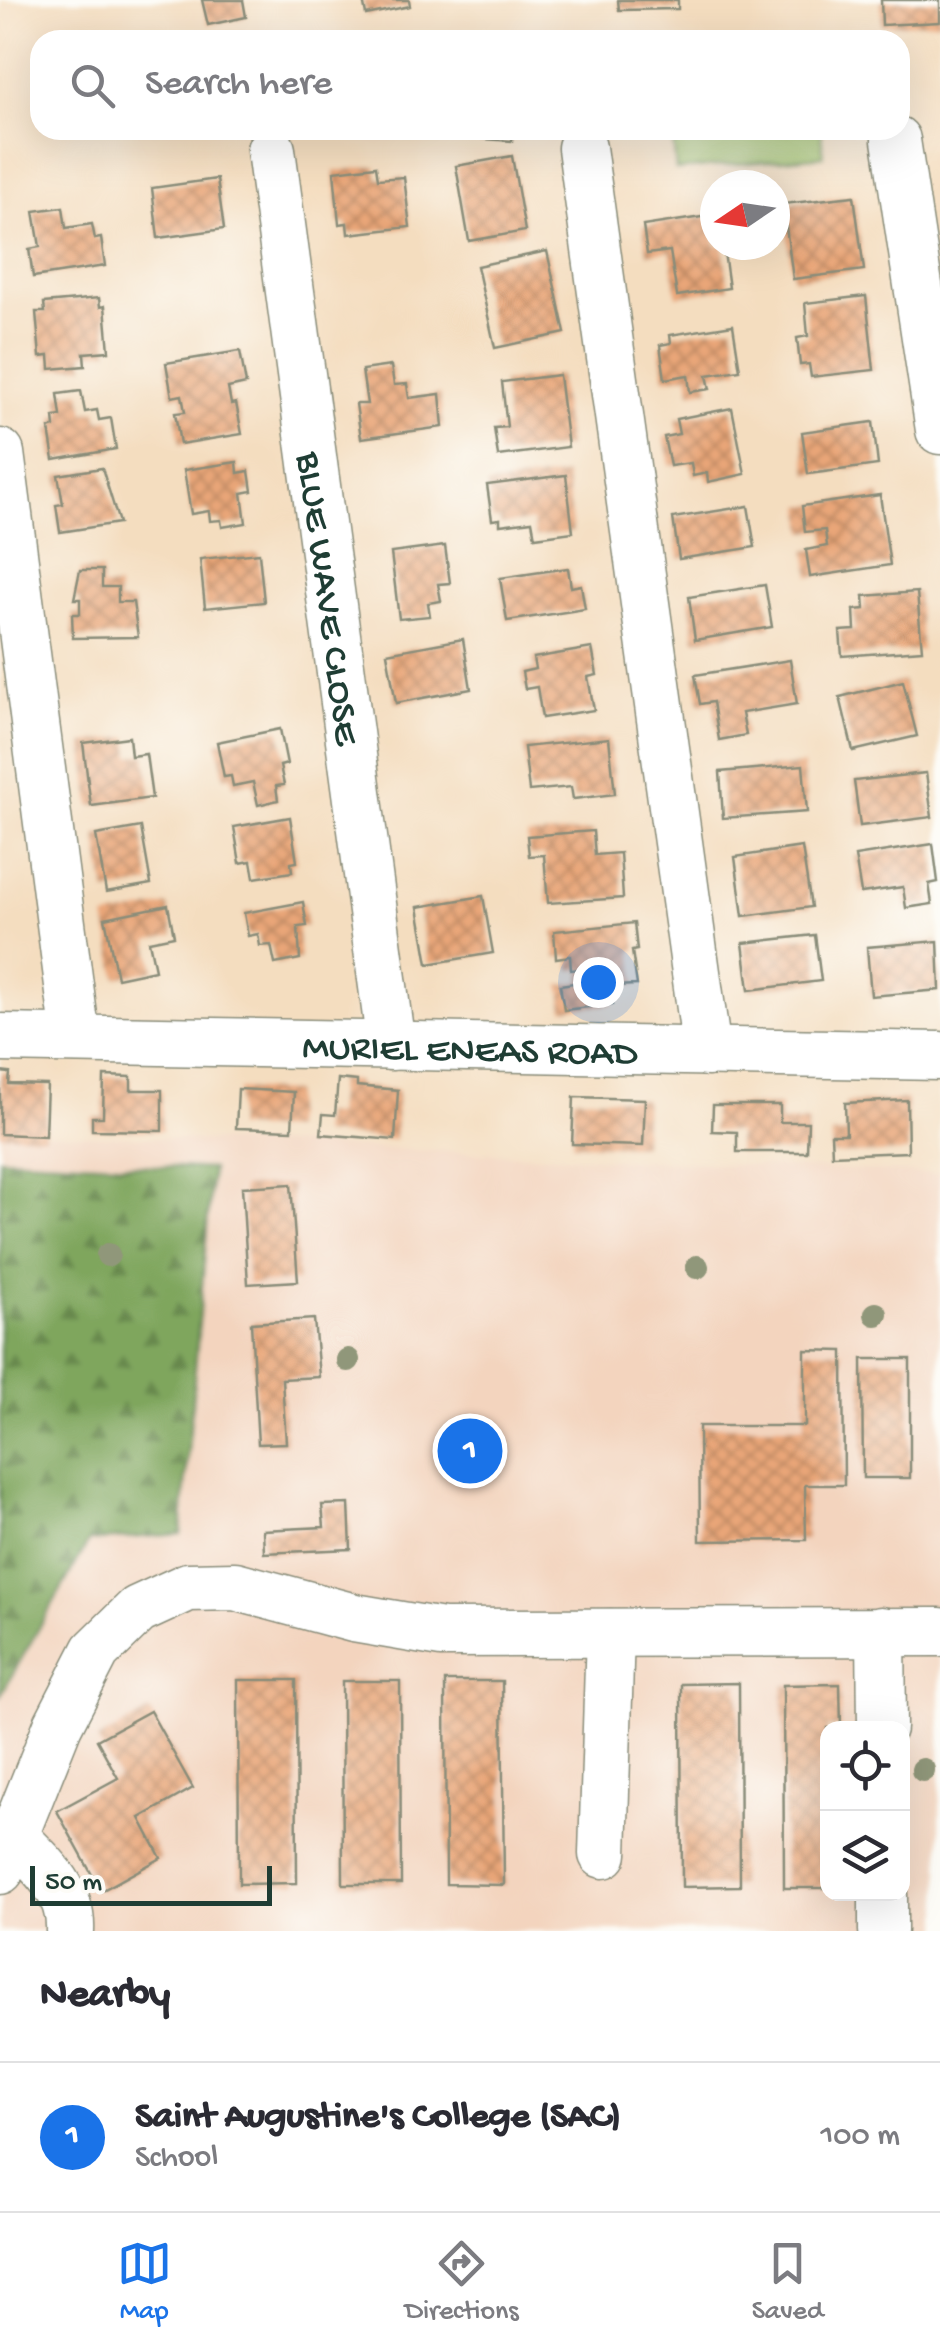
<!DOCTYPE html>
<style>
body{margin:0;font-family:"Gochi Hand",sans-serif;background:#f2f2f3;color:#2b2b33}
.controls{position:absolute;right:30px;bottom:30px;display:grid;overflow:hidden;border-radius:20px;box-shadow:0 10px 40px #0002}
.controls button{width:90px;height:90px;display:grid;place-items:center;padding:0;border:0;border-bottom:2px solid #e1e1e2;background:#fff;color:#2b2b33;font:50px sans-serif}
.compass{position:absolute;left:700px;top:170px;width:90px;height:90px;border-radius:50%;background:#fff;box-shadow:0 10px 40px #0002;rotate:257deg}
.scale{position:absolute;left:30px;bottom:25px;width:242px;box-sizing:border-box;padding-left:10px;border:5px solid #1f3d34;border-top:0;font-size:28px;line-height:35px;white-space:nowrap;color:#1f3d34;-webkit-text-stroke:8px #fdfcf7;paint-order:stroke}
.you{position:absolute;left:598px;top:982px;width:35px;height:35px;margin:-25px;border:8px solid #fff;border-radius:50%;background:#1a73e8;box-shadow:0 0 0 15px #1a73e833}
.badge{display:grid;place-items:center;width:65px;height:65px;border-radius:50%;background:#1a73e8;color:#fff;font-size:32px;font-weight:700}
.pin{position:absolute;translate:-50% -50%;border:5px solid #fff;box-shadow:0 2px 10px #0006}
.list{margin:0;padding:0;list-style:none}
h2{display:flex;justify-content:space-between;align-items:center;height:130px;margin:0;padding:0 40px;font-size:42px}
h2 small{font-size:32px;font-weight:400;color:#7c7c81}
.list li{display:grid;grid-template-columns:65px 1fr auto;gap:30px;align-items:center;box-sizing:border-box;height:150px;padding:0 40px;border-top:2px solid #e1e1e2}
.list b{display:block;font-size:38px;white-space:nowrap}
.list p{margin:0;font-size:32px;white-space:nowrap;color:#7c7c81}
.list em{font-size:32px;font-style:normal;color:#7c7c81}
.icon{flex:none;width:55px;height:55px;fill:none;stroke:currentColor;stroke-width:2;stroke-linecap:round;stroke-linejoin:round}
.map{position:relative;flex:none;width:940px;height:1931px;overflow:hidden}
.search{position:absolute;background:#fff;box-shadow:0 10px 40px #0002;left:30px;right:30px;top:30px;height:110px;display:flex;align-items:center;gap:25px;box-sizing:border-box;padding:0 35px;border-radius:30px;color:#7c7c81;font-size:38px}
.sheet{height:280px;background:#fff}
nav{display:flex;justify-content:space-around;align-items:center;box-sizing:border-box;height:140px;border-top:2px solid #e1e1e2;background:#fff;font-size:28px;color:#7c7c81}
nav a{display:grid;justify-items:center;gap:5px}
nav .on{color:#1a73e8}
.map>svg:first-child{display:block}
.built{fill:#f3d4be;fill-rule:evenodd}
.forest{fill:url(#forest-firs);stroke:#4f7248;stroke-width:2.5}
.pitch{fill:#9fc069;stroke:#5f7e4e;stroke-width:2.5}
.building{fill:url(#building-cross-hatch)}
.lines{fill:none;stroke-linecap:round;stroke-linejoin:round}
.minor-casing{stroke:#8a8d7a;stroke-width:51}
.minor{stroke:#fff;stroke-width:48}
.tree{fill:#90977a}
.labels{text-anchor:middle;stroke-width:8;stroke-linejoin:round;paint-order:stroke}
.street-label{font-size:38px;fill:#1f3d34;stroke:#fdfcf7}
</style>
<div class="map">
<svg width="940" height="1931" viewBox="0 0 940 1931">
<defs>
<pattern id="forest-firs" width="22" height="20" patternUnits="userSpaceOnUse" patternTransform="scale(2.5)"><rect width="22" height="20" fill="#7fa65d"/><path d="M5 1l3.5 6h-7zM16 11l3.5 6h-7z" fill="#67884e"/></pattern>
<pattern id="building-cross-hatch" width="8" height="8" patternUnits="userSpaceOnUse" patternTransform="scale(2.5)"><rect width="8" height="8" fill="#e9a678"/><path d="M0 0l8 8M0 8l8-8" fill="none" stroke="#bc8863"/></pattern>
</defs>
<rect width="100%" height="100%" fill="#fdfcf7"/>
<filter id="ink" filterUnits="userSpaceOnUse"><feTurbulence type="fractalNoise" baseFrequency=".01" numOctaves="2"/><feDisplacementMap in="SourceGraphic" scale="20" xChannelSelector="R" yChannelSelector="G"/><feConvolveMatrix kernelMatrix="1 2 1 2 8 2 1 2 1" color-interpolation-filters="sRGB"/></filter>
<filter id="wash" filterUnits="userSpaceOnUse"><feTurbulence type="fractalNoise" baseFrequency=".0048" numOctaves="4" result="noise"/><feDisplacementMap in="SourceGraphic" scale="40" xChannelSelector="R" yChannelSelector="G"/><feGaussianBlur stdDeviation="2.25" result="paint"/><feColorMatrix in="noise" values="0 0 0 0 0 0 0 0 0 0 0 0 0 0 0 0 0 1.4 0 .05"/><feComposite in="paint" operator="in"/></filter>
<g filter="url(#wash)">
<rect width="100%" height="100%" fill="#f4ddbf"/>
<path class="built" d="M0 1131 940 1174V1931H0ZM828 1728H902V1894H828Z"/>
<polygon class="forest" points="0,1158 212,1169 181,1534 89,1541 0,1696"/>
<polygon class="pitch" points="672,130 821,130 823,156 676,170"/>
<g id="blocks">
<g class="building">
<polygon points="202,0 243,0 246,17 208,25"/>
<polygon points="363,0 409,0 410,6 366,15"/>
<polygon points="618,0 678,0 678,9 619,10"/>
<polygon points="881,0 940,0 940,22 882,25"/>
<polygon points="443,130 513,130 512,141 442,136"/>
<polygon points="512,156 525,231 469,241 456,166"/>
<polygon points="376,166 378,179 404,177 410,227 348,234 347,223 339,224 334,171"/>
<polygon points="217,179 224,229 158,238 152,188"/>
<polygon points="854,196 864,270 793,279 783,204"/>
<polygon points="63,207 66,228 92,224 95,239 101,238 105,266 33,277 29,249 40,247 34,211"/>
<polygon points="715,215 715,245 723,245 729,288 677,296 670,251 647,254 643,226"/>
<polygon points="547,251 565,333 495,348 477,266"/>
<polygon points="866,296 874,370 811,377 809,364 800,365 797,338 808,336 805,303"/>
<polygon points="99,298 100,307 105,306 109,351 84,353 85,366 50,369 49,356 40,357 36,312 45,312 44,303"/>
<polygon points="733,325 740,370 707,375 710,389 690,392 688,375 665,379 660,345 671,343 670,335"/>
<polygon points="240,351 246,384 228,388 231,404 236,403 242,434 180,444 175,413 185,412 182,395 172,397 166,363"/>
<polygon points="391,366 394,385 407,384 409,398 440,394 443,427 361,438 356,404 367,404 362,370"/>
<polygon points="559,375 568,447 498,456 494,428 507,427 502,382"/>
<polygon points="81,391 85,412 97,410 99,420 111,418 116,449 54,460 49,429 55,427 54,417 61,416 58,394"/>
<polygon points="732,408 745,474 708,482 707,473 693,476 691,463 670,466 664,437 679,434 676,419"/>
<polygon points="873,422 878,465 808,474 802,432"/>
<polygon points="237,462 238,473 249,471 252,491 242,493 246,523 222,527 221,520 210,521 209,511 191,514 184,470"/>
<polygon points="102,468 119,523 60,532 56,505 63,504 58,475"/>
<polygon points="566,475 573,532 535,537 532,521 500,525 500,519 492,520 487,485"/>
<polygon points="880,495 890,565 810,577 806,550 827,546 825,530 805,532 802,506"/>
<polygon points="748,506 755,547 679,559 673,518"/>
<polygon points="445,546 450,583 438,584 441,601 428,603 430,616 399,619 391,553"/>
<polygon points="259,553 264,602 205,608 200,559"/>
<polygon points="568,568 571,587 581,585 585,609 507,621 500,578"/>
<polygon points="80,570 102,570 102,587 118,587 118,602 133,602 138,637 73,638 72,614 80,614 80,599 74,599"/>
<polygon points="765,585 772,627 695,640 689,597"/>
<polygon points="917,592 922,650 842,656 840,631 855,630 854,610 865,609 864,596"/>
<polygon points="463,639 471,689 396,703 387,653"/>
<polygon points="592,648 597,675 588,677 594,710 542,718 537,687 525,689 522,672 535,669 533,658"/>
<polygon points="790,660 797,704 742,713 746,735 719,740 713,702 700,704 695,675"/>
<polygon points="903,681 917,736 853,751 840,697"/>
<polygon points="280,729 287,764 280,766 284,785 276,786 278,800 258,805 253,782 233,786 231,776 224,777 217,742"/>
<polygon points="129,737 131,756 146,754 152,798 91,806 83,743"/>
<polygon points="609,738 615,794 573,799 571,787 529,791 524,747"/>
<polygon points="803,765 807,812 723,818 720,772"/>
<polygon points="926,773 932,817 860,826 854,781"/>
<polygon points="290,817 297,862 291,863 292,872 254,878 251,861 240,863 234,827"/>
<polygon points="141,827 151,884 106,892 96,835"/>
<polygon points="593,831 595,855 620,853 623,898 548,903 544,855 529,856 527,836"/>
<polygon points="933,844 938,882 929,884 932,904 906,908 903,887 861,893 855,856"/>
<polygon points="802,847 811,907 743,916 735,857"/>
<polygon points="483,896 493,953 428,964 418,907"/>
<polygon points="303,902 307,926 298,927 300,959 275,964 271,945 260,946 258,934 248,936 244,913"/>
<polygon points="168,905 174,936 149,941 155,970 117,978 105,918"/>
<polygon points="634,923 637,950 632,951 637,985 611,986 613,1004 564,1010 560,985 581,982 581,969 571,970 570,956 556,958 554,931"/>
<polygon points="815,935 821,981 749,990 743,943"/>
<polygon points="938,941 940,990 871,996 867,947"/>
<polygon points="0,1072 10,1073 9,1084 47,1085 45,1136 0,1134"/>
<polygon points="104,1076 131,1077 131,1090 162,1090 162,1131 92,1130 92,1117 103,1117"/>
<polygon points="338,1079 357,1081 357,1086 398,1090 395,1140 321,1134 323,1114 335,1115"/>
<polygon points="238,1089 294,1092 292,1130 236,1128"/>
<polygon points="574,1097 645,1099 643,1146 572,1144"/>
<polygon points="907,1100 908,1152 832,1155 831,1134 846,1134 845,1103"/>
<polygon points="713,1105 780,1105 780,1122 808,1122 807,1152 737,1152 737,1132 712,1131"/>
<polygon points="291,1184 298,1281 248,1284 242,1187"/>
<polygon points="314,1319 319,1377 282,1379 286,1443 258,1444 251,1323"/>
<polygon points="805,1350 843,1351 844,1485 805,1485 806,1540 700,1541 699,1426 805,1426"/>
<polygon points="862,1359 910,1359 910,1478 863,1478"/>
<polygon points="349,1504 351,1549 264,1553 263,1530 324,1527 322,1505"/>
<polygon points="238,1680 296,1680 297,1883 239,1884"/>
<polygon points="342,1681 400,1681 401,1884 343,1884"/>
<polygon points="445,1681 502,1681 504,1885 446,1884"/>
<polygon points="739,1683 740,1886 682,1887 681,1684"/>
<polygon points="840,1684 841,1728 828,1728 828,1888 784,1888 783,1685"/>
<polygon points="150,1711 193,1788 140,1818 161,1858 101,1891 57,1811 118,1778 97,1740"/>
</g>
</g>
</g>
<g filter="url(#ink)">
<use href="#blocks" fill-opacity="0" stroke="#8a8d7a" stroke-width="2.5"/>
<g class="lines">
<g class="minor-casing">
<g id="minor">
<polyline points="896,140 940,430"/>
<polyline points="582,148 707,1052"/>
<path id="s1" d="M271 150 391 1046"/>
<polyline points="0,453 76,1039"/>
<path id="s2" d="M0 1038 940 1056"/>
<polyline points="881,1631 882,1728"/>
<path d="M13 1836C40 1863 72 1889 70 1931"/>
<polyline points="603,1854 610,1633"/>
<polyline points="0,1870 58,1725 96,1651 138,1610 188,1587 235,1586 354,1618 442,1633 940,1632"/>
<polyline points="883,1894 883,1931"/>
</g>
</g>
<use href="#minor" class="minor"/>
</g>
<g class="tree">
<circle cx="108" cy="1255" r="12"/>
<circle cx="697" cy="1267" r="12"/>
<circle cx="876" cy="1314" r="12"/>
<circle cx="348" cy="1360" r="12"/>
<circle cx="923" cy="1770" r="12"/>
</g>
</g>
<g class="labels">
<g class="street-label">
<text dy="13" stroke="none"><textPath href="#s1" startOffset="452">BLUE WAVE CLOSE</textPath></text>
<text dy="13" stroke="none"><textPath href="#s2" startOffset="470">MURIEL ENEAS ROAD</textPath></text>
</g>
</g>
</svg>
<div class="controls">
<button><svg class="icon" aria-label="locate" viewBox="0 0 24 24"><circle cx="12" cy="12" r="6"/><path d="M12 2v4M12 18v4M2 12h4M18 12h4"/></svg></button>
<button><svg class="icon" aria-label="layers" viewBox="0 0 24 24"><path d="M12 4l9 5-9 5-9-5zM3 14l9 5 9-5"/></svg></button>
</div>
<svg class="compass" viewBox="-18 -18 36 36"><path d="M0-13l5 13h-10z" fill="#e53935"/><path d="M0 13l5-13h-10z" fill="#7c7c81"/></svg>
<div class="scale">50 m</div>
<div class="you"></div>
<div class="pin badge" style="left:470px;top:1451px">1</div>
<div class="search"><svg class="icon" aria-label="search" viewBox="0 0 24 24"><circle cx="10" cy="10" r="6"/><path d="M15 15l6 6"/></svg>Search here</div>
</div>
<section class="sheet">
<h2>Nearby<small></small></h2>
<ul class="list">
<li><span class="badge">1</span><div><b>Saint Augustine's College (SAC)</b><p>School</p></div><em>100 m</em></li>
</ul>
</section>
<nav>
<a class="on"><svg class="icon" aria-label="map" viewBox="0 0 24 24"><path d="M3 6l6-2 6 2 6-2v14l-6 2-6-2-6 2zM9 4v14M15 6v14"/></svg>Map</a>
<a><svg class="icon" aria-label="directions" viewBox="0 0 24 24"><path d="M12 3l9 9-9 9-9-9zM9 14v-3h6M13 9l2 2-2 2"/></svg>Directions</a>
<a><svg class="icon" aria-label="saved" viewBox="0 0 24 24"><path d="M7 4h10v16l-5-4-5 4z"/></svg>Saved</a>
</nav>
